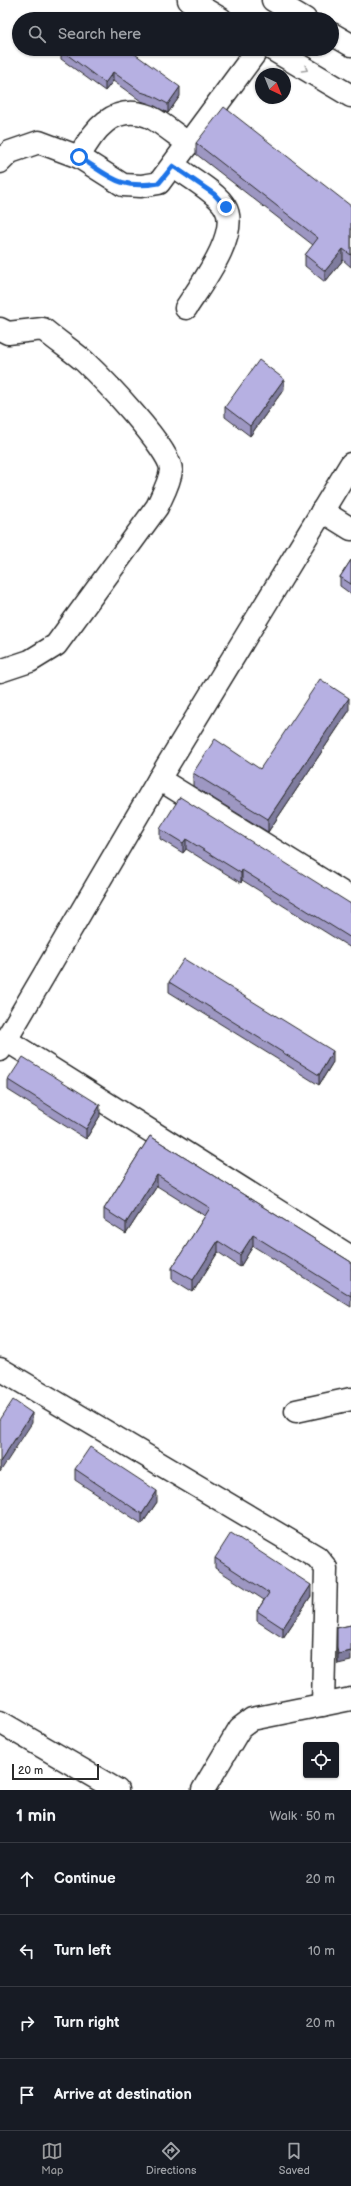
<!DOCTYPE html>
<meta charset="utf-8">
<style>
body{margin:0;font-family:"Balsamiq Sans",sans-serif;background:#20242c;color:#f1f3f6}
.controls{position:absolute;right:12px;bottom:12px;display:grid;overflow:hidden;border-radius:4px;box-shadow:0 1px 3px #0004}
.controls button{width:36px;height:36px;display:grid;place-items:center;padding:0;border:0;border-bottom:1px solid #363941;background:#171b24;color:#f1f3f6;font:20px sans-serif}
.compass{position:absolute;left:255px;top:68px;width:36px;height:36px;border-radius:50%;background:#171b24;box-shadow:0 1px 3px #0004;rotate:137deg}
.scale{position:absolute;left:12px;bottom:10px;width:87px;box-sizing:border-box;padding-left:4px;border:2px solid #2b2b2b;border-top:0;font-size:11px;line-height:14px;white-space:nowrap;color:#2b2b2b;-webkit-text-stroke:3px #fff;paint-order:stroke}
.stop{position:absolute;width:12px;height:12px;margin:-9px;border:3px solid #1a73e8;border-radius:50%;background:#fff}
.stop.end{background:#1a73e8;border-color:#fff;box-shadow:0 1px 4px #0008}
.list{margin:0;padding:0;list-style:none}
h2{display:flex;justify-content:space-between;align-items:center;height:52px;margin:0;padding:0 16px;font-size:17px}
h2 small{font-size:13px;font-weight:400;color:#9ea1a6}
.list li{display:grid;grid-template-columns:26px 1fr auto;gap:12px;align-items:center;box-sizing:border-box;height:72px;padding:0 16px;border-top:1px solid #363941}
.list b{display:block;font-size:15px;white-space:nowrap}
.list em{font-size:13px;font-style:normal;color:#9ea1a6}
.icon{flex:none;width:22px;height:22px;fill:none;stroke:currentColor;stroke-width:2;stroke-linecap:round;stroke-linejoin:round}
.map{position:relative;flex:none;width:351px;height:1790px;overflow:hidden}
.search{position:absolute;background:#171b24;box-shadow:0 1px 3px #0004;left:12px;right:12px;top:12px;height:44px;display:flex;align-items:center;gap:10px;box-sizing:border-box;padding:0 14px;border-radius:22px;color:#9ea1a6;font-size:15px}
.sheet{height:340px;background:#171b24}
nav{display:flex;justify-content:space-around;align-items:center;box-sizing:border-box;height:56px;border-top:1px solid #363941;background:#171b24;font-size:11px;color:#9ea1a6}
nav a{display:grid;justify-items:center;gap:2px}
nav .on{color:#98999b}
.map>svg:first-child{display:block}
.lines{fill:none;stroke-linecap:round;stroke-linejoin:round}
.minor-casing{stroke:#2b2b2b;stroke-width:25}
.major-casing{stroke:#2b2b2b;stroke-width:25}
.minor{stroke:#fff;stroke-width:22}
.major{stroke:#fff;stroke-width:22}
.wall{fill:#9d97c2;stroke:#2b2b2b}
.shaded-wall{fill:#7f7b9e;stroke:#2b2b2b}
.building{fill:#b6b0e2;stroke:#2b2b2b}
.oneway{stroke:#a0a0a0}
.route{stroke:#1a73e8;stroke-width:5}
</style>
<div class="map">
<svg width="351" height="1790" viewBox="0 0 351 1790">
<rect width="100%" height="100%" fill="#fff"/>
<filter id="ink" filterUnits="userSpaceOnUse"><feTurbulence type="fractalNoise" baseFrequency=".025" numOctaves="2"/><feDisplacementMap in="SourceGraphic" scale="8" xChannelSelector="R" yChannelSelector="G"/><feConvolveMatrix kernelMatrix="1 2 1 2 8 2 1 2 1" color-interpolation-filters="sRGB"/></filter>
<g filter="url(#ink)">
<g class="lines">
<g class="minor-casing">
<g id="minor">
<path d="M79 157C93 131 113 103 148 116 160 121 177 136 189 144"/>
<polyline points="0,162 10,152 39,142 79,157 123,185 141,186 159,183 258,49"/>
<path d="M173 165C187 176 217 192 225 207 241 233 200 286 186 308"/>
<path d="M0 329 8 333 43 329C56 340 71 350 84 361 101 377 171 449 171 470 170 482 162 496 157 507L56 645 30 661 0 671"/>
<polyline points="322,511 351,529"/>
<polyline points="159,779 351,464"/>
<polyline points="6,1040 351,1257"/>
<polyline points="0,1050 159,779 351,898"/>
<polyline points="0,1369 317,1557 326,1568 323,1705"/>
<polyline points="296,1411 351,1399"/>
<polyline points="0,1722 117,1790"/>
<polyline points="203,1790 240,1728 252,1719 351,1699"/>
</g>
</g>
<g class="major-casing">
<g id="major">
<polyline points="189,0 221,19"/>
<polyline points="273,0 305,19"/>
<polyline points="332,34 351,45"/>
<polyline points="272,49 351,96"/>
</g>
</g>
<use href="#minor" class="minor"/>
<use href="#major" class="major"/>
</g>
<g class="wall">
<polygon points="61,50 180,96 168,113 153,105 141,101 113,81 105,91 61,59"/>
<polygon points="196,143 351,206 351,267 343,260 325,282 305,266 305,255 313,245 196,154"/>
<polygon points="284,389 250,436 225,417 225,407"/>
<polygon points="351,560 351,594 340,586 340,577"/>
<polygon points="349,711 268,832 193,786 193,773 260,769"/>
<polygon points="160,829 351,904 351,948 242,880 241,883 186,849 183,853 160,839"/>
<polygon points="169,982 333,1062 319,1085 169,992"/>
<polygon points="8,1080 100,1116 86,1139 8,1090"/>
<polygon points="150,1136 351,1262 351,1307 253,1246 240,1267 218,1252 193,1292 172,1279 172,1268 205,1216 157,1186 126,1234 104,1220 104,1209"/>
<polygon points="75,1469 157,1502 142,1524 75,1480"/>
<polygon points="215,1558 311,1596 283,1638 257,1621 257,1611 264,1600 215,1568"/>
<polygon points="351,1625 338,1664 337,1657 337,1628"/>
</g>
<g class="shaded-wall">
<polygon points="113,72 113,81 105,91 105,83"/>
<polygon points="180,87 180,96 168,113 168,104"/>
<polygon points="343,249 343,260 325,282 325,271"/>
<polygon points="284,379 284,389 250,436 250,426"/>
<polygon points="349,698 349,711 268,832 268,819"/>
<polygon points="186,839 186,849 183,853 183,843"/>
<polygon points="242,870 242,880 241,883 241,873"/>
<polygon points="333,1051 333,1062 319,1085 319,1075"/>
<polygon points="100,1105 100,1116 86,1139 86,1129"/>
<polygon points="157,1175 157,1186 126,1234 126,1223"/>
<polygon points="253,1235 253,1246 240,1267 240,1255"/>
<polygon points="218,1241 218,1252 193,1292 193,1280"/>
<polygon points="32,1413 32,1423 0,1472 0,1462"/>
<polygon points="157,1491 157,1502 142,1524 142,1514"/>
<polygon points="311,1585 311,1596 283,1638 283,1628"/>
<polygon points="351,1651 351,1661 338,1664 338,1654"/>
</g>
<g class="building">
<polygon points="62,49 128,49 180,87 168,104 153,96 141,92 113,72 105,83 61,50"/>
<polygon points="224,107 351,206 351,255 343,249 325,271 305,255 318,238 196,143"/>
<polygon points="259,360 284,379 250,426 225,407"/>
<polygon points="351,560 351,584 340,577"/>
<polygon points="320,679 349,698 268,819 193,773 215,739 260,769"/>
<polygon points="180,797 351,904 351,938 242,870 241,873 186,839 183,843 160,829"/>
<polygon points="184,959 333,1051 319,1075 169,982"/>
<polygon points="23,1057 100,1105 86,1129 8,1080"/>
<polygon points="150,1136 351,1262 351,1296 253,1235 240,1255 218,1241 193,1280 172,1268 210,1208 157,1175 126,1223 104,1209"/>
<polygon points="13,1400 32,1413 0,1462 0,1420"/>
<polygon points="90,1447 157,1491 142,1514 75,1469"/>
<polygon points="231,1533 311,1585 283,1628 257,1611 269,1593 215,1558"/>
<polygon points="351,1625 351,1651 338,1654 337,1647 337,1628"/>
</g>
<defs><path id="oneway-chevron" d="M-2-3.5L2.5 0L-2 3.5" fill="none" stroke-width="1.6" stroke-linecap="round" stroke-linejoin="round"/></defs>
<use class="oneway" href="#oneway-chevron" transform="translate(305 69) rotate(31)"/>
</g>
<g class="lines" filter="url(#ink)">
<path class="route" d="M79 157C111 177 119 190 159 183L173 166 214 194 226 207"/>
</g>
</svg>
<div class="controls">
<button><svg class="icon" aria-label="locate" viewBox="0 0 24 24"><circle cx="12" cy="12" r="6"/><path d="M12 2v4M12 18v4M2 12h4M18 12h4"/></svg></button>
</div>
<svg class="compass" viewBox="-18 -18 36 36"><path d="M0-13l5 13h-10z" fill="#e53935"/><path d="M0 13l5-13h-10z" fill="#9ea1a6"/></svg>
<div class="scale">20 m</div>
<div class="stop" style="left:79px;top:157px"></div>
<div class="stop end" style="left:226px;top:207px"></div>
<div class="search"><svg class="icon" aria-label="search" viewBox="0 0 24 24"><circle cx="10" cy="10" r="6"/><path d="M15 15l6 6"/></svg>Search here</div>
</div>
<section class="sheet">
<h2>1 min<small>Walk · 50 m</small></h2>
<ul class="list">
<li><svg class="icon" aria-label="ahead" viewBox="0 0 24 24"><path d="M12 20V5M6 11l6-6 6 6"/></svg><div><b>Continue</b></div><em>20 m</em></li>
<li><svg class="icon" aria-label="left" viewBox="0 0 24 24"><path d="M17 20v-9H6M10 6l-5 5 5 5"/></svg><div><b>Turn left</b></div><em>10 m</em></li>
<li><svg class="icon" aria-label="right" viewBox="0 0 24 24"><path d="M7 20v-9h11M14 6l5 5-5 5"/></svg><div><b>Turn right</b></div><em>20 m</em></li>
<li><svg class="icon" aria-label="arrive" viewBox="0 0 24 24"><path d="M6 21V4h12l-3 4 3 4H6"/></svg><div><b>Arrive at destination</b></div></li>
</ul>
</section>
<nav>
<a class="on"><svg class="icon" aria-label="map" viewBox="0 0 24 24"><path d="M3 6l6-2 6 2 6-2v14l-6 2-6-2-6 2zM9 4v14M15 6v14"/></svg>Map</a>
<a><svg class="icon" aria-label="directions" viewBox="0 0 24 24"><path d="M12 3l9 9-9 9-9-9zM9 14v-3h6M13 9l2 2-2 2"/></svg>Directions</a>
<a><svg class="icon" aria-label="saved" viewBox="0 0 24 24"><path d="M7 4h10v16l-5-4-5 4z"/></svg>Saved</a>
</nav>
